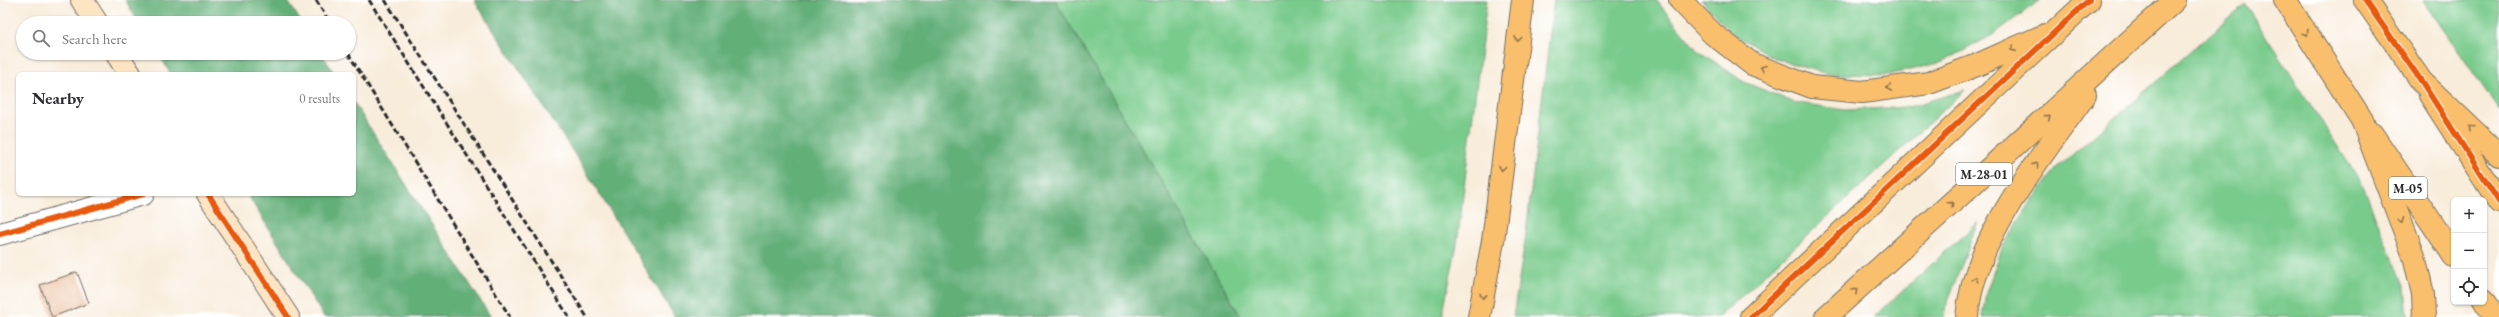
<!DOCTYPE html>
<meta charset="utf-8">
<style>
body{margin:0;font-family:"EB Garamond",serif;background:#f7f7f7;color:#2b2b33}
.controls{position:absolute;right:12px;bottom:12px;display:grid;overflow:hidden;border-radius:6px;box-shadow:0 1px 3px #0004}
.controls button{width:36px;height:36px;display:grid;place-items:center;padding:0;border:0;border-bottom:1px solid #e1e1e2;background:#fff;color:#2b2b33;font:20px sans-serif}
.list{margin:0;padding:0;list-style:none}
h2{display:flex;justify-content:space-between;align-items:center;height:52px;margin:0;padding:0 16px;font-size:17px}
h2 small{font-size:13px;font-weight:400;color:#7c7c81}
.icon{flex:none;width:22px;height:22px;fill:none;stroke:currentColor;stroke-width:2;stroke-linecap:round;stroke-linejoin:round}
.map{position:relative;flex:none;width:2499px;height:317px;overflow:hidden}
.search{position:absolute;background:#fff;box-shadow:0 1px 3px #0004;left:16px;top:16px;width:340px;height:44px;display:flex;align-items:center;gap:10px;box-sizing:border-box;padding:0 14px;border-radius:22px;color:#7c7c81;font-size:15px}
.panel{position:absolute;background:#fff;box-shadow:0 1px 3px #0004;left:16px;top:72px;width:340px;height:124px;border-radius:6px}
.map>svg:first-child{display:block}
.green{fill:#79cb8c;stroke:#527b5c}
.forest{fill:#62af78;stroke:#466d52}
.building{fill:#e8b18b}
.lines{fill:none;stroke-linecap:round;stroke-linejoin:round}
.street-casing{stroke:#736f68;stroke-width:24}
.secondary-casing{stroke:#736f68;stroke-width:24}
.primary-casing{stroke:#736f68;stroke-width:24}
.highway-casing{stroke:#736f68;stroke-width:24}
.street{stroke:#fff;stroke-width:22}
.secondary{stroke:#fde5c4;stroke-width:22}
.primary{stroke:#f9bf6c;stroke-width:22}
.highway{stroke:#f9bf6c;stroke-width:22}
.rail{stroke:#2b2b2b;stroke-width:3;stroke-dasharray:6 3;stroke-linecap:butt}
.cycleway-casing{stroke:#fff;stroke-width:8}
.cycleway{stroke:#e8590c;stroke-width:6}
.oneway{stroke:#92754c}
.labels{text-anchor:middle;stroke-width:3;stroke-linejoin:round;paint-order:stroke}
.shield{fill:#fff;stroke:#6b6b6b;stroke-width:1}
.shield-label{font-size:13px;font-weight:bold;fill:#2b2b2b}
</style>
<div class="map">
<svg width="2499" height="317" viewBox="0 0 2499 317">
<rect width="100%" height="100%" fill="#fff"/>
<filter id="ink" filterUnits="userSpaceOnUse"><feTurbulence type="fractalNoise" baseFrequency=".025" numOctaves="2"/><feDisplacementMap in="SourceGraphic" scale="8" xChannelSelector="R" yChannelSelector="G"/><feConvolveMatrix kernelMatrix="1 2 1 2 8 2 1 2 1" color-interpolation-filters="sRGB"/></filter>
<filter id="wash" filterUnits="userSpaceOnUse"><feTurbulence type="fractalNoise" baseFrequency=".012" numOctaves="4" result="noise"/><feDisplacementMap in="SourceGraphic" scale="16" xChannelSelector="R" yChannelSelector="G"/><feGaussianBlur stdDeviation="0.9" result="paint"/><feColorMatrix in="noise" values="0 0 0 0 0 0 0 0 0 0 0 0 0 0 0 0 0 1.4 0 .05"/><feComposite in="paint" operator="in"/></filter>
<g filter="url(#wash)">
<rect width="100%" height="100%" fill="#f8ecda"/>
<g class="green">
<polygon points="1055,0 1487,0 1457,244 1442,317 1241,317"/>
<polygon points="1554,0 1656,0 1697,50 1744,82 1793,102 1845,110 1908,107 1965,90 1719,317 1513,317 1525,241"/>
<polygon points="1701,0 2040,0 1994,34 1943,62 1888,75 1828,74 1776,59 1733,34"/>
<polygon points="2423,0 2499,0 2499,110"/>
<polygon points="2245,4 2362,184 2405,287 2408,317 1982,317 1986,293 2002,248 2031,202 2056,169"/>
<polygon points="1978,222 1946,306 1944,317 1874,317"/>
</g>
<g class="forest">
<polygon points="125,0 287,0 302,23 139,23"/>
<polygon points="474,0 1055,0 1241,317 675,317 588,175"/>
<polygon points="158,53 321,53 335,74 171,74"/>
<polygon points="354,103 491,317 324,317 247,194 354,194"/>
</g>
<g id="blocks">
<polygon class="building" points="77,272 89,303 52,317 40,285"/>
</g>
</g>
<g filter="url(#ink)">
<use href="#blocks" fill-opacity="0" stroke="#736f68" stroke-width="1"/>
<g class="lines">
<g class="street-casing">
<polyline id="street" points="0,234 143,194"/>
</g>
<g class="secondary-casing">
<g id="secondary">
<polyline points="82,0 97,23"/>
<polyline points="116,53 130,74"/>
<polyline points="208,194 288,317"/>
</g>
</g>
<g class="primary-casing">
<g id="primary">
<polyline points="2430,95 2499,202"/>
<polyline points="2372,134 2454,256"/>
<polyline points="2484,300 2495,317"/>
</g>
</g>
<g class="highway-casing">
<g id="highway">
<polyline points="1680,0 1713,34 1752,64 1812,87 1862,92 1929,83 1977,65 2045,35"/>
<polyline points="2285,0 2362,120 2414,256 2423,294 2424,317"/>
<polyline points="2365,0 2422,82 2499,155"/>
<polyline points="1479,317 1493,241 1523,0"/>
<polyline points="1751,317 2089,0"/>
<polyline points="1826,317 2175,0"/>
<path d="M1967 317C1974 236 2040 160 2085 95"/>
</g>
</g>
<use href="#street" class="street"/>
<use href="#secondary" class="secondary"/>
<use href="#primary" class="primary"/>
<use href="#highway" class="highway"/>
<g class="rail">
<polyline points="316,0 330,23"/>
<polyline points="369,0 569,317"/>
<polyline points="385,0 587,317"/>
<polyline points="348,53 510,317"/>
</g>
<g class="cycleway-casing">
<g id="cycleway">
<polyline points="2365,0 2422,82 2499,202"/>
<polyline points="208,194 288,317"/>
<polyline points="0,234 143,194"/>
<polyline points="1751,317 2089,0"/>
</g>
</g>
<use href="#cycleway" class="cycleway"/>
</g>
<defs><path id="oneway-chevron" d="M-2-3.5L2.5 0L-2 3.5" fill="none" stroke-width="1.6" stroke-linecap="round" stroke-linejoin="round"/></defs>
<g class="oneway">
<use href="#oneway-chevron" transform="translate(2306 33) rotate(57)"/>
<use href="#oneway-chevron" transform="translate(1518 39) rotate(97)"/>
<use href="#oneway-chevron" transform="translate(2013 49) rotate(156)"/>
<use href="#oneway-chevron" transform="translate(1763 68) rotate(-159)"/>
<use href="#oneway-chevron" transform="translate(1889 88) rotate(172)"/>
<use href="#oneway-chevron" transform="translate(2048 117) rotate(-42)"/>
<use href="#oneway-chevron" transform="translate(2471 128) rotate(-137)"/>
<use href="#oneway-chevron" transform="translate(2036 165) rotate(-55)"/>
<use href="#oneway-chevron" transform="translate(1502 168) rotate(97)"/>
<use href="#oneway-chevron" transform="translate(1951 204) rotate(-42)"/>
<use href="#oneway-chevron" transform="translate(2401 221) rotate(69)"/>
<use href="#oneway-chevron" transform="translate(1975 279) rotate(-72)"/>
<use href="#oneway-chevron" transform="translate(1855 291) rotate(-42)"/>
<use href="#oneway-chevron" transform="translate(1483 296) rotate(101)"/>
</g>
</g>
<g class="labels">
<g class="shield">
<rect x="1956" y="163" width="56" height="22" rx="3"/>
<rect x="2389" y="177" width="38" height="22" rx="3"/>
</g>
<g class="shield-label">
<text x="1984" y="179">М-28-01</text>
<text x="2408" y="193">М-05</text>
</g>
</g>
</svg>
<div class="controls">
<button>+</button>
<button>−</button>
<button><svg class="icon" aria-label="locate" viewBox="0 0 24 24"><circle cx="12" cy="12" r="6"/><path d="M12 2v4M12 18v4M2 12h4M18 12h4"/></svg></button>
</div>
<div class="search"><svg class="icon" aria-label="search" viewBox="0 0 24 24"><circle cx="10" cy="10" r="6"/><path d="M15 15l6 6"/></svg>Search here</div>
<section class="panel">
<h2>Nearby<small>0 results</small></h2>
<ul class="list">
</ul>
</section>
</div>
